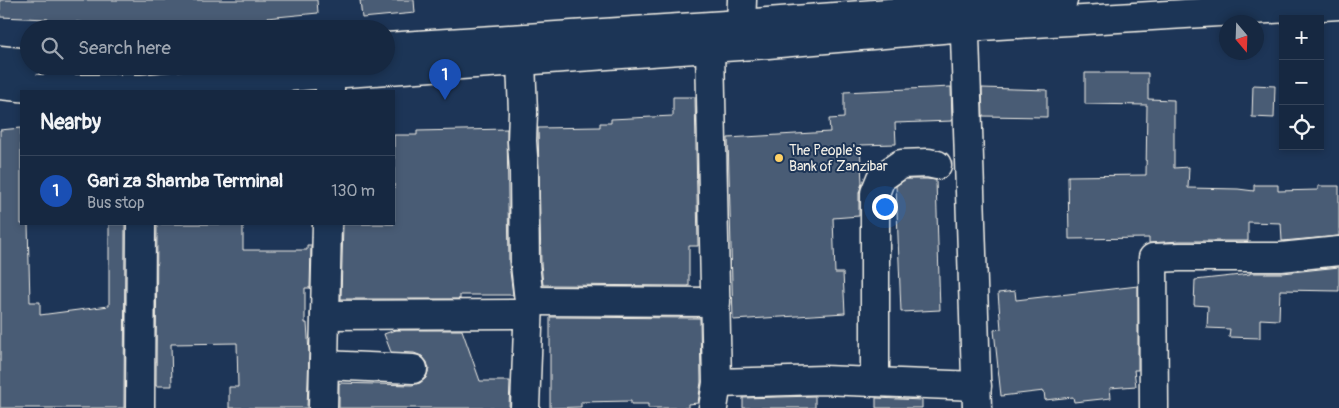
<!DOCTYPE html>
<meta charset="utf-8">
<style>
body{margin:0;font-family:Pangolin,sans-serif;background:#1f3048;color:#f1f3f6}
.controls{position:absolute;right:15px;top:15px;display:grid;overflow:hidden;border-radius:0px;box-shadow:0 2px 8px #0003}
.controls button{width:45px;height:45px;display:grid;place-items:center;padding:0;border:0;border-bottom:1px solid #35445a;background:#162841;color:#f1f3f6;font:25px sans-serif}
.compass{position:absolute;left:1219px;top:15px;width:45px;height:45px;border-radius:50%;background:#162841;box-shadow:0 2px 8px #0003;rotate:161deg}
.you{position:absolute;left:884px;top:206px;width:18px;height:18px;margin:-12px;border:4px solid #fff;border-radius:50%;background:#1a73e8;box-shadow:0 0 0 8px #1a73e833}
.badge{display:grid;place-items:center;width:32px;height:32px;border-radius:50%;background:#ea580c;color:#fff;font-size:16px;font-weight:700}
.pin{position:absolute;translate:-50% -41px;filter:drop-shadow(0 1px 2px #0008)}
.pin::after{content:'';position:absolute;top:26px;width:18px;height:15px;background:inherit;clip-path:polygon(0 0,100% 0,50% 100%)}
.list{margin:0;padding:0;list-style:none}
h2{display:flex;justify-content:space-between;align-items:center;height:65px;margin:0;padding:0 20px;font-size:21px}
h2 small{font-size:16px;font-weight:400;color:#9ea6b1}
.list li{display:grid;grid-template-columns:32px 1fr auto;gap:15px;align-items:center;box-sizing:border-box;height:70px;padding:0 20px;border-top:1px solid #35445a}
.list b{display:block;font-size:19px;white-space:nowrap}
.list p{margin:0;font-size:16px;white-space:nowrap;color:#9ea6b1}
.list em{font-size:16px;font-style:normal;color:#9ea6b1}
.icon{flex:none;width:28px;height:28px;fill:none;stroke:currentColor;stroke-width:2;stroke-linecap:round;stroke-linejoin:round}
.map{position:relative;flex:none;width:1339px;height:408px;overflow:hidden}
.search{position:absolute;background:#162841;box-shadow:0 2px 8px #0003;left:20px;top:20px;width:375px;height:55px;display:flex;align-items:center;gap:12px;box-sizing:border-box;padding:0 18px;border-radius:28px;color:#9ea6b1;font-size:19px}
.panel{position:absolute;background:#162841;box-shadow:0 2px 8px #0003;left:20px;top:90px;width:375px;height:135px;border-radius:0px}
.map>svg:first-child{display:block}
.building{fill:#485b74;stroke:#f4f1e8}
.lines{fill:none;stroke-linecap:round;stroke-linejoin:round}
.minor-casing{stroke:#f4f1e8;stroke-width:31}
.major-casing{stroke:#f4f1e8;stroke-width:31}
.minor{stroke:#1d3557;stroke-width:28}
.major{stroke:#1d3557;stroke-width:28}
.poi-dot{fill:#ffd166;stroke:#1d3557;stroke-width:2}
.labels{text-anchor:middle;stroke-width:4;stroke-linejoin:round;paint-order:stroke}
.poi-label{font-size:14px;fill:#f4f1e8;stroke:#1d3557;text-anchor:start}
</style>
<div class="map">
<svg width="1339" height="408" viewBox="0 0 1339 408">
<rect width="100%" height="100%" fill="#1d3557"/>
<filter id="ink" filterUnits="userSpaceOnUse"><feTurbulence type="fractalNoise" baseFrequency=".02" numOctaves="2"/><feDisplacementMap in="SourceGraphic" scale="10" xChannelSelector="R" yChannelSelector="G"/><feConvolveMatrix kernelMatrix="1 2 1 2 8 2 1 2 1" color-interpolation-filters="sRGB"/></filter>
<g filter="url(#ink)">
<g class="building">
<polygon points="0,0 317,0 318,13 266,18 266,29 121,29 121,25 76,22 76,26 48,24 48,19 0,17"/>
<polygon points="360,0 414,0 415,13 362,18"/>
<polygon points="1085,73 1148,73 1148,99 1174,100 1174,168 1189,167 1188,188 1238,189 1254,191 1254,185 1278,185 1278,191 1318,190 1318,186 1339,186 1339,236 1282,241 1281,223 1248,222 1248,241 1180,241 1149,243 1149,238 1069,239 1068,176 1146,175 1147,105 1085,104"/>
<polygon points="1253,85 1275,86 1274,118 1252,117"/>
<polygon points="951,87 952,121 895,123 896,144 860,145 862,183 859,193 859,216 833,218 835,273 843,273 845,313 733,320 728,138 830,132 829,119 844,118 844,92"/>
<polygon points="982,88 1047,90 1047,117 983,116"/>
<polygon points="673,97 695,97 698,246 689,246 689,286 543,285 541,263 538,128 600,127 600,123 611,123 611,119 673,116"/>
<polygon points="21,128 21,224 28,224 30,302 40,302 40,315 109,306 109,224 125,224 124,408 0,408 0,130"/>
<polygon points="507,129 509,264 513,295 460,295 460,299 341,299 343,224 394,224 394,135 417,135 417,131"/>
<polygon points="906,179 927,179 936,180 940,310 901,312 896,186"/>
<polygon points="157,224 243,224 243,250 307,250 307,245 311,245 310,288 305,288 305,323 307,323 309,353 307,408 229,408 229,387 238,387 237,343 171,344 172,386 156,386"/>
<polygon points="1339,267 1339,291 1280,290 1279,320 1260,319 1260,338 1229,337 1230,329 1207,328 1208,306 1194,305 1195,280 1250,274 1250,273 1283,273"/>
<polygon points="1138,286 1138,370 1134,370 1136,386 1110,388 1111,398 1074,402 1073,397 1045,400 1044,391 1001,396 994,330 1001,329 998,293 1015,291 1016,300"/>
<polygon points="550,317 700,318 701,382 698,403 688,404 688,408 648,408 648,404 631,404 631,401 581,402 581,407 550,408"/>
<polygon points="395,330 462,330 480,381 510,381 509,408 339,408 339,383 412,385 420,383 426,378 429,369 427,362 422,356 414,353 391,352 384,334"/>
<polygon points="815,396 815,408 743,408 743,398"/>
<polygon points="876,398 922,400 922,408 876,408"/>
</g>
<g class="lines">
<g class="minor-casing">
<g id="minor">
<polyline points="964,5 977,408"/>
<polyline points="741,24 742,0"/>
<polyline points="710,49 717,383 713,408"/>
<polyline points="521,62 523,112 522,141 524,171 525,264 529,301 525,408"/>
<polyline points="330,91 330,76"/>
<polyline points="529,301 716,302"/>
<polyline points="325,315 527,314"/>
<polyline points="324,365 413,369"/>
<polyline points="875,382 875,193 881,178 901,164 928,163 937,165"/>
<polyline points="717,383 823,380 977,386"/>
<polyline points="140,408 141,224"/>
<polyline points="323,408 327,224"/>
<polyline points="1154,408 1153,258 1180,257 1281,257 1339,251"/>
</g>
</g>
<g class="major-casing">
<g id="major">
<polyline points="386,47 741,24 1063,0"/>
<polyline points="0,60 29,63"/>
<polyline points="0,85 39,89 142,89 215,82 768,44 965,27 1339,5"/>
</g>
</g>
<use href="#minor" class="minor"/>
<use href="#major" class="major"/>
</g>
</g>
<circle class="poi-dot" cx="779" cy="158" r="5"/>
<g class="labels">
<g class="poi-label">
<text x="789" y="155">The People's<tspan x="789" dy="16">Bank of Zanzibar</tspan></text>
</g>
</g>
</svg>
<div class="controls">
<button>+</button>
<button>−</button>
<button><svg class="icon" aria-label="locate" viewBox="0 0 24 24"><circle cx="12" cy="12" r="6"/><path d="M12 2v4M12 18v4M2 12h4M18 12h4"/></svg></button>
</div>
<svg class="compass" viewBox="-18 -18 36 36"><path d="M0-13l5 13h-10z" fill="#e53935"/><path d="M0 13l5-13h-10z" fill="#9ea6b1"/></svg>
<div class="you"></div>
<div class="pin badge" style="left:445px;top:100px;background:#1a4fb4">1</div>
<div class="search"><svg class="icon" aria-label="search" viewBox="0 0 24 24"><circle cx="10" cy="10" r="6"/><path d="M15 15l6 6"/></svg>Search here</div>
<section class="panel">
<h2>Nearby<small></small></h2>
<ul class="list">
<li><span class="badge" style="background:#1a4fb4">1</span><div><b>Gari za Shamba Terminal</b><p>Bus stop</p></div><em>130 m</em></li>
</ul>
</section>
</div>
